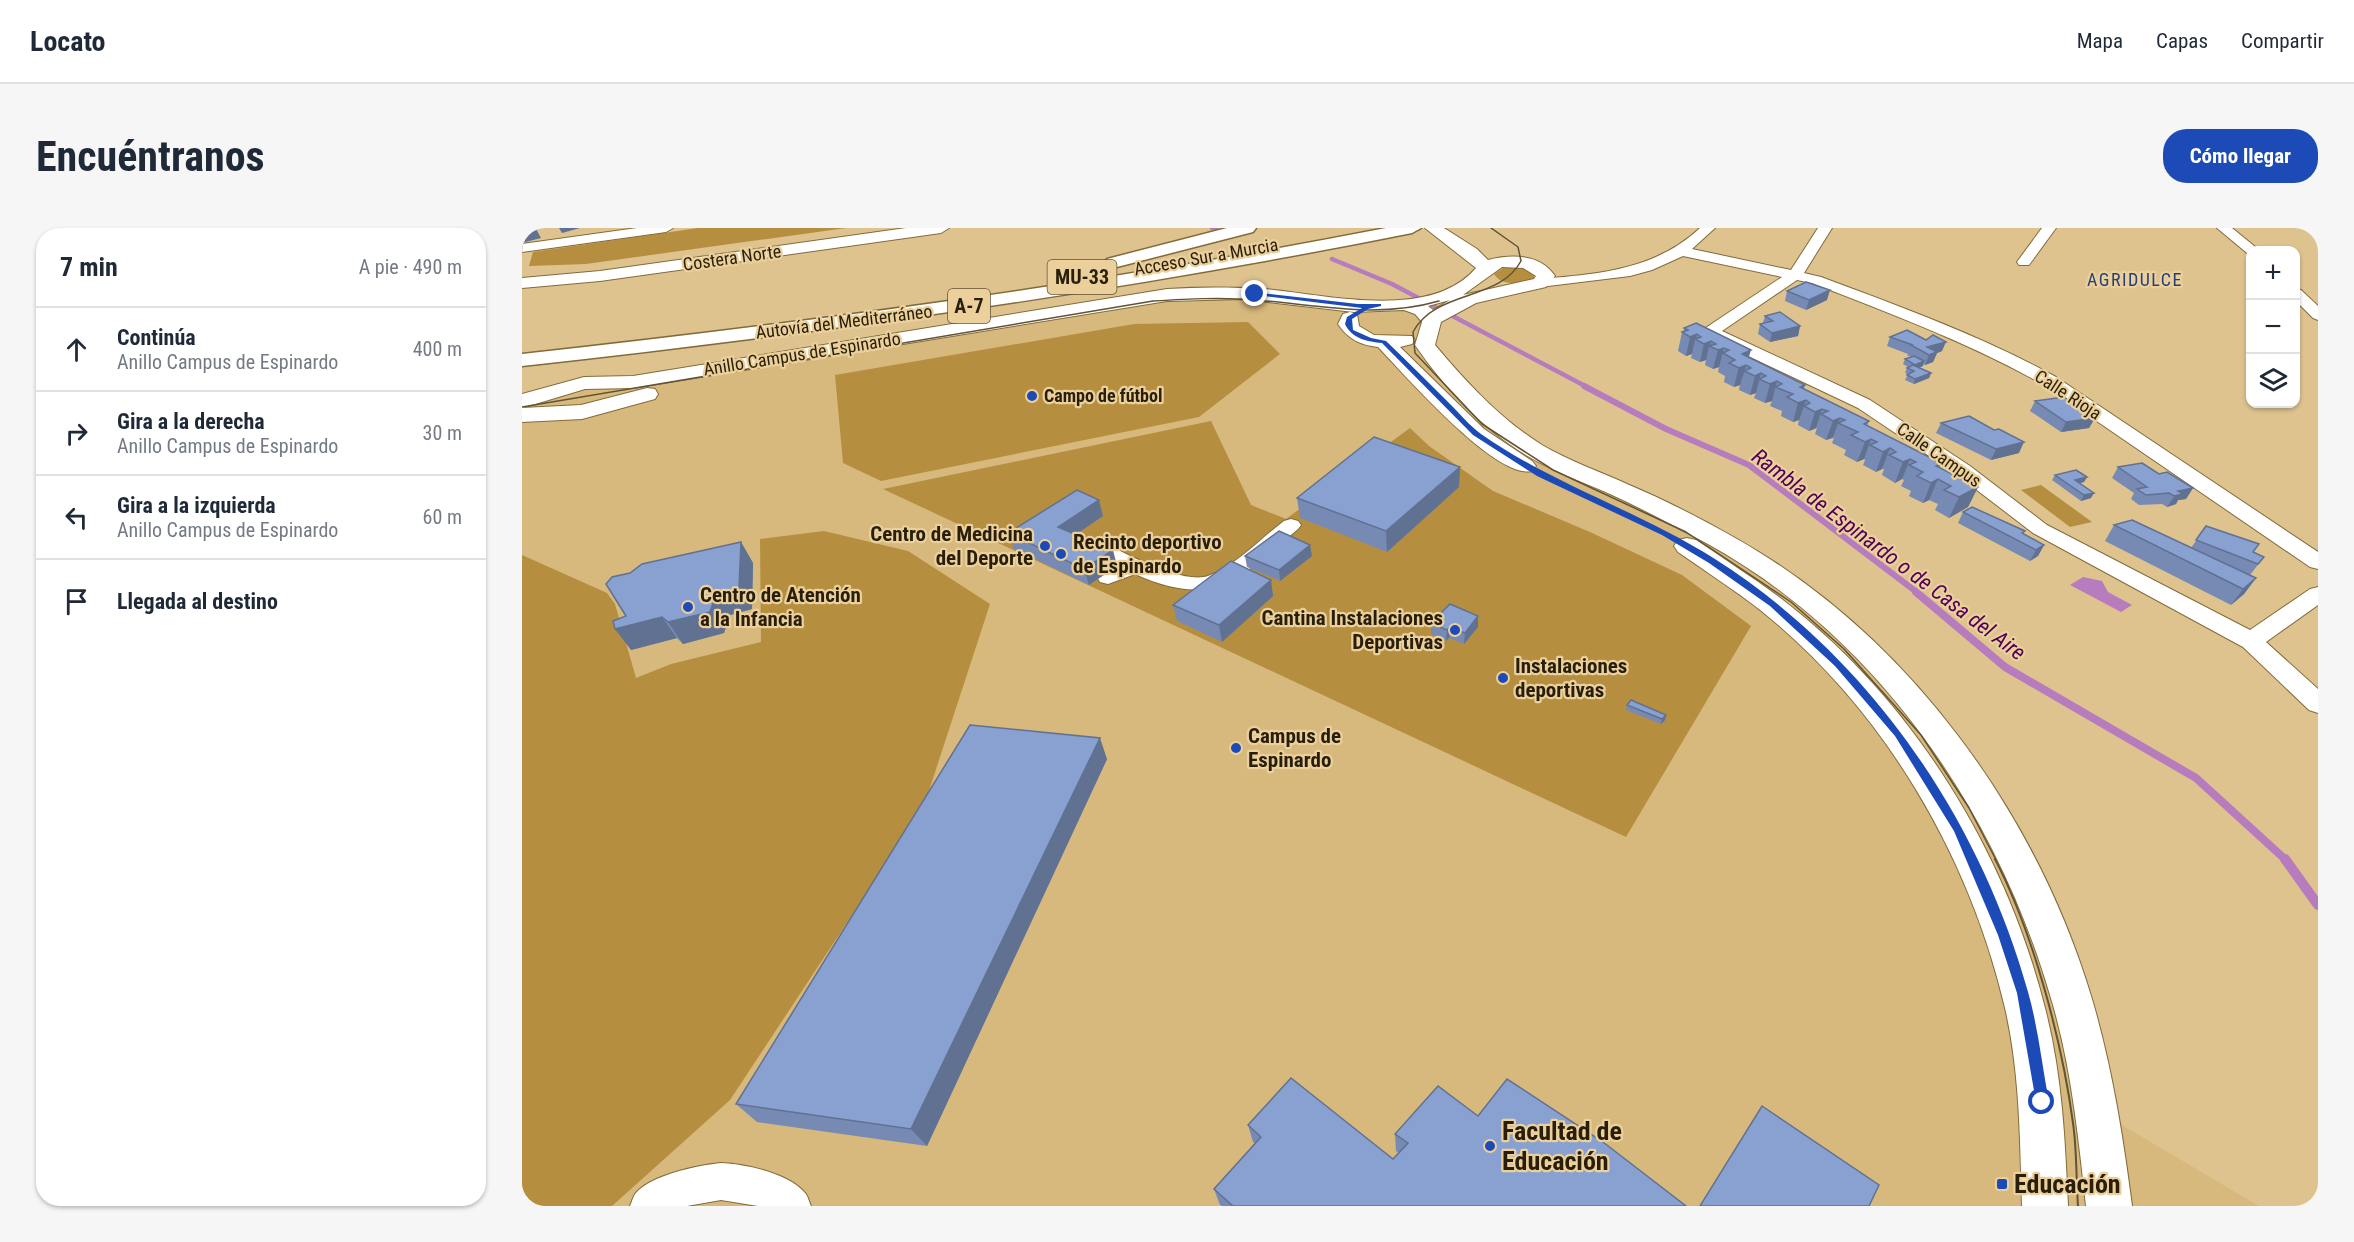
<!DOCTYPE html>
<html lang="es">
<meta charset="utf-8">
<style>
body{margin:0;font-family:"Roboto Condensed",sans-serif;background:#f6f6f7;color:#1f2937}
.controls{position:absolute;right:18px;top:18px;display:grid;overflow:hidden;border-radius:12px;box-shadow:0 2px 4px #0004}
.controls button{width:54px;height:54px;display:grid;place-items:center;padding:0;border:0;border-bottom:2px solid #e0e1e3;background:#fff;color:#1f2937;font:30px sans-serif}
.stop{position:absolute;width:18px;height:18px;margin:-14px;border:4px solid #1c4bb8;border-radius:50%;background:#fff}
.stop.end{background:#1c4bb8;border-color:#fff;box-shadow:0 2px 6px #0008}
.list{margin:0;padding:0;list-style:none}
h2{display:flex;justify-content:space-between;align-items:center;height:78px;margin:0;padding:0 24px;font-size:26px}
h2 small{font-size:20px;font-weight:400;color:#747a83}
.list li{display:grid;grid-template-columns:39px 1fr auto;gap:18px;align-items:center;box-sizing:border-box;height:84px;padding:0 24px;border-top:2px solid #e0e1e3}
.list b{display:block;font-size:22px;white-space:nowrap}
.list p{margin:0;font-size:20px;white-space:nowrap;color:#747a83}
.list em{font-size:20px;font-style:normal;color:#747a83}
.icon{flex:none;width:33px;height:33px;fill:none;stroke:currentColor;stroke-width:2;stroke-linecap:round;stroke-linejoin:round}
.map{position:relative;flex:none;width:1796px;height:978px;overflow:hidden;border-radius:24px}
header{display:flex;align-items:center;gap:36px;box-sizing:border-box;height:84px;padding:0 30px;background:#fff;border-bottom:2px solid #e0e1e3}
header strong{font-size:28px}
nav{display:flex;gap:33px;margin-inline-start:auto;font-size:21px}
.intro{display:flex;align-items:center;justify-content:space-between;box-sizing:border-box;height:144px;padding:0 36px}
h1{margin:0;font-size:42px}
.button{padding:15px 27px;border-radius:24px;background:#1c4bb8;color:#fff;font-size:21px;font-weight:700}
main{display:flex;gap:36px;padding:0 36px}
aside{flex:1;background:#fff;border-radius:24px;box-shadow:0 2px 4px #0004}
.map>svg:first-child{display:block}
.built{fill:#d7b87d}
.green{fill:#b58f3f}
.water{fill:#b77cbd}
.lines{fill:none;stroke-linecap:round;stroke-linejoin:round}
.stream-far3{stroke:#b77cbd;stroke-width:4.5}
.stream-far2{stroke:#b77cbd;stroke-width:6}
.stream-far1{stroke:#b77cbd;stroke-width:8}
.stream{stroke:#b77cbd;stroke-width:10}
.minor-casing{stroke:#836b39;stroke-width:2}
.major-casing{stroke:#836b39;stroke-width:2}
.highway-casing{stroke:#836b39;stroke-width:3}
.minor{fill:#fff;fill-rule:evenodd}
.major{fill:#fff;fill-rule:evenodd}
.highway{fill:#fff;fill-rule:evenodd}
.tram-far1{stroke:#625334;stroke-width:1.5}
.tram{stroke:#625334;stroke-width:2}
.wall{fill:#768ab3}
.shaded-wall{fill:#607192}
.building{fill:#89a1d0;stroke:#607192;stroke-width:1.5}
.route{fill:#1c4bb8}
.poi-dot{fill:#1c4bb8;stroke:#ebd09c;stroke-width:2}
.labels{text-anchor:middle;stroke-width:4.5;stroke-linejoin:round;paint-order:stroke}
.far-street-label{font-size:18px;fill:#281e09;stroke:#ebd09c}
.far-neighbourhood-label{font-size:18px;letter-spacing:1.5px;fill:#264078;stroke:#ebd09c}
.far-poi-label{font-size:18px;font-weight:bold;fill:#281e09;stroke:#ebd09c;text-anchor:start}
.shield{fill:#ebd09c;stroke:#625335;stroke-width:1.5}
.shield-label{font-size:20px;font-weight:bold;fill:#281e09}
.poi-label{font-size:21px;font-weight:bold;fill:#281e09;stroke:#ebd09c;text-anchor:start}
.water-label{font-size:22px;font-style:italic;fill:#4f0057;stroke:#ebd09c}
.near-poi-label{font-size:26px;font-weight:bold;fill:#281e09;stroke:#ebd09c;text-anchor:start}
</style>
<header>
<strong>Locato</strong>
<nav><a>Mapa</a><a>Capas</a><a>Compartir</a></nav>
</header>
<div class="intro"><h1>Encuéntranos</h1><a class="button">Cómo llegar</a></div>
<main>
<aside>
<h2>7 min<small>A pie · 490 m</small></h2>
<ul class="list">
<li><svg class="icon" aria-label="ahead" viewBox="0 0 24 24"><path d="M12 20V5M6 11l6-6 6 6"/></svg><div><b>Continúa</b><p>Anillo Campus de Espinardo</p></div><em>400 m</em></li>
<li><svg class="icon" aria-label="right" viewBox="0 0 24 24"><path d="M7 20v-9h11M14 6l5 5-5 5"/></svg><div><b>Gira a la derecha</b><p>Anillo Campus de Espinardo</p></div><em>30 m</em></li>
<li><svg class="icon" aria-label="left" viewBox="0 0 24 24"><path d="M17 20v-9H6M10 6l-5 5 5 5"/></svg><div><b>Gira a la izquierda</b><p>Anillo Campus de Espinardo</p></div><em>60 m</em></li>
<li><svg class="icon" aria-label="arrive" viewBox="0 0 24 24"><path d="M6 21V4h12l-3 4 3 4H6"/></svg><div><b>Llegada al destino</b></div></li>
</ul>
</aside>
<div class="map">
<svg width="1796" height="978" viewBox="0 0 1796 978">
<rect width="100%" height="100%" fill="#dec38f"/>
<polygon class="built" points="645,67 871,77 905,85 903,117 993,209 1162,293 1340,417 1469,581 1576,883 1737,978 0,978 0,173 87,153"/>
<g class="green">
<polygon points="176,0 324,0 64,36 7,38 11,24"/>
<path d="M1000 39 1013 46 1011 52C998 55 980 59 972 46L981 40Z"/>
<polygon points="726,94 758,126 677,189 359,253 321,235 313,147 612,96"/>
<polygon points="689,193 729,277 764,291 888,200 907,218 971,263 1068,304 1160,347 1229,398 1104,609 361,261"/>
<polygon points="1519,257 1570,294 1548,299 1499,262"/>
<polygon points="302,303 386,323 468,376 402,578 208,872 90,978 0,978 0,327 85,365 93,376 114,450 149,436 239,414 238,311"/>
</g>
<polygon class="water" points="1561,349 1580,353 1586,364 1610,377 1599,384 1548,357"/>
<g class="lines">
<g class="stream-far3">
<polyline points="690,0 694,1"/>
<polyline points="810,31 870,56 1065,159"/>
</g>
<polyline class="stream-far2" points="1062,158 1144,201 1227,237 1396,365"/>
<polyline class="stream-far1" points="1394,364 1483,439 1674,550 1764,632"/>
<polyline class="stream" points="1763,631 1796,677"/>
<g class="minor-casing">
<g id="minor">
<polygon points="115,0 151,0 144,4 0,24 0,16"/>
<path d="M1178 0H1193L1170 21 1269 42 1296 0H1310L1282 45 1299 49C1380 79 1459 108 1534 149L1796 324V341L1788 339 1522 157C1448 115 1369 86 1290 55L1275 52 1200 103 1348 172 1448 238 1525 297 1728 402 1788 361 1796 359V377L1744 414 1796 461V485L1787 482 1721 419 1511 305 1434 246 1336 180 1182 107 1180 104 1182 101 1260 49 1161 28 1130 42 1108 48 1018 59 1011 55 1018 51C1077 46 1133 42 1178 0Z"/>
<polygon points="1520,0 1534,0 1507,37 1497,37 1495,34"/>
<polygon points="1695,0 1710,0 1737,22 1725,25"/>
<polygon points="1774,61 1779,62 1796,78 1796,92 1791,90 1774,73"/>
<path d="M769 291 776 293 779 297 776 301C717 350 693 382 613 346L586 356 578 354 575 349 578 344 595 338 555 317 551 313 555 309H569C596 321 658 357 686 348 714 338 739 310 762 293Z"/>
<path d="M199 935C223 936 267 945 283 965 286 968 287 974 289 978H236L199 972 165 978H108C110 974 111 968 114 965 129 947 177 937 199 935Z"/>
</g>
</g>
<g class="major-casing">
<g id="major">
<polygon points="384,0 427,0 419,5 78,53 0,60 0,50 78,43"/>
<path d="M903 0H922L955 21 966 32C990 26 1018 26 1033 48L1024 59 954 75 919 94 913 117C944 154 978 191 1020 217 1047 233 1077 243 1105 256 1143 272 1180 291 1215 311 1386 408 1514 584 1570 771 1590 839 1601 908 1610 978H1564C1556 907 1549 835 1528 767 1474 583 1356 410 1186 316 1154 299 1121 281 1088 266 1059 253 1030 243 1004 227 960 200 922 159 893 117L900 94 893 86 882 82 832 84 721 71 645 73 111 160 63 161 0 180V166L62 149 111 148 645 61C677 59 709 59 742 61 802 66 908 94 954 40ZM980 39 1001 40 1014 48 1012 51 941 67ZM928 72 911 82 906 78Z"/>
<path d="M828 84 835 86 837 98 852 107 890 108 893 112 890 116 878 119 962 201 1010 233 1014 238 1010 243C974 252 882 146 856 119 838 117 826 111 816 96L821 86Z"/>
<polygon points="125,160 133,161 136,166 133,171 60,191 0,194 0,180 59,177"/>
<path d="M1165 310 1174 312C1202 331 1230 349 1257 369 1388 468 1483 621 1523 780 1540 845 1543 911 1546 978H1500C1498 912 1498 845 1483 780 1447 626 1361 480 1237 381 1211 361 1183 343 1156 324L1152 318 1156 312Z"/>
</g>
</g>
<g class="highway-casing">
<g id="highway">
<polygon points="705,0 734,0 731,4 591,40 582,35 585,31"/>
<path d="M864 0H899L890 5C595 64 299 105 0 138V126C290 94 578 56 864 0Z"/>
</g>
</g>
<use href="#minor" class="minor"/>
<use href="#major" class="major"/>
<use href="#highway" class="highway"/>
<g class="tram-far1">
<path d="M969 0 996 19 999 33C977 74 914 61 891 104L893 125 960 196 1031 242 1164 304 1269 374 1322 421 1399 507 1447 580 1474 632"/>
<path d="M0 179 631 73C665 71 699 69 733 72 796 77 855 91 917 73"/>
</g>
<path class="tram" d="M1473 631C1511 704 1540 813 1551 895 1555 922 1554 951 1556 978"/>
</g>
<g class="wall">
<polygon points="1265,63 1305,72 1284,82 1263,73"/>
<polygon points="1243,88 1278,98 1276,108 1248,114 1236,106 1238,96 1241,95"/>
<polygon points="1162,100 1227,129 1281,160 1347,193 1345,198 1419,235 1417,240 1456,259 1446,279 1427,290 1413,282 1416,276 1407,272 1401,275 1387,268 1389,263 1379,258 1382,252 1380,251 1373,255 1360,247 1362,241 1360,241 1354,244 1341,237 1343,232 1342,231 1335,234 1322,227 1324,222 1310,215 1312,210 1304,212 1293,206 1295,200 1287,203 1276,197 1277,192 1271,194 1259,188 1260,183 1248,178 1250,173 1243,175 1232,170 1234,165 1228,167 1217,162 1218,157 1212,159 1202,154 1203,148 1196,144 1197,139 1191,141 1183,137 1184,132 1178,134 1169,130 1170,126 1164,128 1156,123 1160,104 1162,104"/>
<polygon points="1368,109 1420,123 1415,125 1411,134 1403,137 1401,136 1401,138 1396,139 1409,145 1407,150 1392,156 1383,152 1386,146 1383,145 1385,140 1386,139 1381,136 1383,131 1389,129 1385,127 1386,126 1365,118"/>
<polygon points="1513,173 1573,190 1567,200 1539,204 1508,183"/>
<polygon points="1419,195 1497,225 1469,232 1414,205"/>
<polygon points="938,239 937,259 865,324 778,290 775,270"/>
<polygon points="1596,239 1637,246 1671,260 1664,271 1656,272 1654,276 1645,279 1640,276 1617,277 1609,271 1612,265 1590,250"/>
<polygon points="1533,247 1565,249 1562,254 1558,255 1569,270 1559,273 1530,252"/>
<polygon points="1441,284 1522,317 1516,328 1508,333 1436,295"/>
<polygon points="581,288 554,306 595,338 567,357 492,321 486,305"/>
<polygon points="1592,297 1669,320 1684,298 1731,324 1742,329 1728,347 1734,350 1722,366 1709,377 1583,313"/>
<polygon points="219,314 231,335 230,381 208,387 202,405 161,416 155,410 109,422 104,388 108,345"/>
<polygon points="723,328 790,328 758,353 725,339"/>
<polygon points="749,352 751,368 700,414 655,393 651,377"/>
<polygon points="909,395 956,399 942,416 927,410 924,413 909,406"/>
<polygon points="1105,477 1143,492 1139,496 1104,482"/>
<polygon points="585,531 405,918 235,894 214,876"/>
<polygon points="956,888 1164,978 700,978 698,977 692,961 733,915 731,914 726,897 871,931 877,925 874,923 873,906"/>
</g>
<g class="shaded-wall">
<polygon points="37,0 58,0 40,5"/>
<polygon points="14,1 19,10 0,15 0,5"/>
<polygon points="1308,62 1305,72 1284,82 1287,72"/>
<polygon points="1278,98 1276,108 1248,114 1250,105"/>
<polygon points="1175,106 1174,112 1173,111 1170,126 1164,128 1168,109"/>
<polygon points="1189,113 1188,118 1187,118 1184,132 1178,134 1182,116"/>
<polygon points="1424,114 1420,123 1415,125 1411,134 1403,137 1407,127 1405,119"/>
<polygon points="1202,120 1197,139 1191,141 1196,122"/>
<polygon points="1229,122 1218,157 1212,159 1220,126"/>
<polygon points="1402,133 1401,138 1391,142 1393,137"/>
<polygon points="1239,145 1234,165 1228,167 1233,148"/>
<polygon points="1409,145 1407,150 1392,156 1393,151"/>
<polygon points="1255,153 1250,173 1243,175 1248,156"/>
<polygon points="1283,157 1277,175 1284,172 1277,192 1271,194 1276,175 1278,159"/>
<polygon points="1300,181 1294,200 1287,203 1293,184"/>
<polygon points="1318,190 1311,209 1304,212 1311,193"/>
<polygon points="1573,190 1567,200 1539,204 1544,194"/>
<polygon points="1349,211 1342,231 1335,234 1343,214"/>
<polygon points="1502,214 1497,225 1469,232 1474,221"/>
<polygon points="1368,220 1360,241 1354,244 1361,224"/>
<polygon points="1388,231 1380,251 1373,255 1381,234"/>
<polygon points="1419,235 1411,254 1416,251 1407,272 1401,275 1409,255 1414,238"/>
<polygon points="938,239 937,259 865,324 864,303"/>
<polygon points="1565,249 1562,254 1550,257 1553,252"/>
<polygon points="1456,259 1446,279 1427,290 1437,269"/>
<polygon points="1671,260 1664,271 1656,272 1654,276 1645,279 1656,263"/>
<polygon points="1572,265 1569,270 1559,273 1562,267"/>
<polygon points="577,272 581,288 541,315 536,299"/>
<polygon points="219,314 231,335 230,381 208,387 202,405 161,416 146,394 194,366"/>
<polygon points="788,317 790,328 758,353 757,342"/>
<polygon points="1522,317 1516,328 1508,333 1514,322"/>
<polygon points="591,322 595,338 567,357 562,341"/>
<polygon points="1734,350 1722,366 1709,377 1721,361"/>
<polygon points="749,352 751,368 700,414 697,397"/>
<polygon points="956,388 956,399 942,416 943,405"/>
<polygon points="140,389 155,410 109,422 93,401"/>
<polygon points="928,399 927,410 924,413 925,402"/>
<polygon points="1144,487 1143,492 1139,496 1140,491"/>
<polygon points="578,510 585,531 405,918 389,901"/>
</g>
<g class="building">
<polygon points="0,0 12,0 14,1 0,5"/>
<polygon points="1284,54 1308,62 1287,72 1265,63"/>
<polygon points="1258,84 1278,98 1250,105 1238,96 1251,93 1243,88"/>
<polygon points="1174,95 1229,122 1220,126 1283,157 1278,159 1347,193 1342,196 1419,235 1414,238 1456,259 1437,269 1422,262 1429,258 1416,251 1409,255 1395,248 1401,244 1387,237 1394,234 1388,231 1381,234 1367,227 1374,224 1368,220 1361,224 1348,217 1355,214 1349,211 1343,214 1329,207 1336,204 1316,195 1323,192 1318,190 1311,193 1299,186 1306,183 1300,181 1293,184 1282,178 1288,175 1284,172 1276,175 1265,169 1271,166 1253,159 1260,156 1255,153 1248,156 1237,151 1244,148 1239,145 1233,148 1222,143 1229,140 1224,137 1217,140 1207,135 1213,132 1201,125 1207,122 1202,120 1196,122 1187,118 1194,116 1189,113 1182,116 1173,111 1179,109 1175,106 1168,109 1160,104 1166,102 1162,100"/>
<polygon points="1385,102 1404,112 1411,107 1424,114 1405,119 1415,124 1407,127 1389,117 1391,117 1368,109"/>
<polygon points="1392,128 1402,133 1393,137 1383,131"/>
<polygon points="1391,137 1409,145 1393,151 1385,147 1392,143 1385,140"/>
<polygon points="1542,169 1573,190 1544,194 1513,173"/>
<polygon points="1447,188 1472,202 1477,201 1502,214 1474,221 1419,195"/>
<polygon points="852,209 938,239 864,303 775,270"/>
<polygon points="1620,235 1637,246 1645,244 1671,260 1656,263 1661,266 1652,268 1647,265 1624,267 1615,261 1625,259 1596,239"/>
<polygon points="1554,242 1565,249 1553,252 1572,265 1562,267 1533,247"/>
<polygon points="555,262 577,272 536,299 591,322 562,341 486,305"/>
<polygon points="1450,279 1503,303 1500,305 1522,317 1514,322 1441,284"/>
<polygon points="1610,292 1734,350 1721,361 1592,297"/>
<polygon points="1684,298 1737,316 1731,324 1742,329 1736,336 1674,312"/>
<polygon points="757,303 788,317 757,342 723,328"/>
<polygon points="219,314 217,360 194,366 188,384 146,394 140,389 93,401 91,393 104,388 84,356 90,349 108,345 120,336"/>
<polygon points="709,333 749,352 697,397 651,377"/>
<polygon points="928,376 956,388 943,405 928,399 925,402 909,395"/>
<polygon points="1109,472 1144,487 1140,491 1105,477"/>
<polygon points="448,497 578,510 389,901 214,876"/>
<polygon points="769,850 871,931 886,915 873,906 916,858 956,888 985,851 1081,914 1164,978 711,978 692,961 739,909 726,897"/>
<polygon points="1240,878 1357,957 1347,978 1178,978"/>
</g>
<path class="route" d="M731 64 836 76H859V78L846 81 830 91 831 102 849 110 864 113C886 134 907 155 928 176 938 186 948 198 959 206 1032 257 1117 283 1193 331 1347 429 1457 589 1506 764 1516 799 1520 837 1527 874L1525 878H1516L1514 874 1495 765 1476 707 1432 603 1373 508 1313 438 1248 378 1187 335 1140 307 1015 248 951 207 860 115C846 114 829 110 823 96L825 89 840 80 733 67Z"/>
<g class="poi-dot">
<circle cx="510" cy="168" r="6"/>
<circle cx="523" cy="318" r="6"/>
<circle cx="539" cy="326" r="6"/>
<circle cx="166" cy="379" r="6"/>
<circle cx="933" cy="402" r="6"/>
<circle cx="981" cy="450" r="6"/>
<circle cx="714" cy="520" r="6"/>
<circle cx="968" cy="918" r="6"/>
<rect x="1474" y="950" width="12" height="12" rx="3"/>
</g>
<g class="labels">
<g class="far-street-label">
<text transform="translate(684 29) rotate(-10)" y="6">Acceso Sur a Murcia</text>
<text transform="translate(210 30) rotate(-8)" y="6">Costera Norte</text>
<text transform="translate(322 94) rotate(-7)" y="6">Autovía del Mediterráneo</text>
<text transform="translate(280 126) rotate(-9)" y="6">Anillo Campus de Espinardo</text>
<text transform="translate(1546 167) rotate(33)" y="6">Calle Rioja</text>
<text transform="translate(1417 227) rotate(35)" y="6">Calle Campus</text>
</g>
<g class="far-neighbourhood-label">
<text x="1613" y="58">AGRIDULCE</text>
</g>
<g class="far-poi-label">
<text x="522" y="174">Campo de fútbol</text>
</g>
<g class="shield">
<rect x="525.5" y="32" width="69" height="34" rx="4.5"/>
<rect x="426" y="61" width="42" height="34" rx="4.5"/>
</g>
<g class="shield-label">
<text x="560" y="56">MU-33</text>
<text x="447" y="85">A-7</text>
</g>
<g class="poi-label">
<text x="511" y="313" text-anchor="end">Centro de Medicina<tspan x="511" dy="24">del Deporte</tspan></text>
<text x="551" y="321">Recinto deportivo<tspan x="551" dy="24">de Espinardo</tspan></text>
<text x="178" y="374">Centro de Atención<tspan x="178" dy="24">a la Infancia</tspan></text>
<text x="921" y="397" text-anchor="end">Cantina Instalaciones<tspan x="921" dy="24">Deportivas</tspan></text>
<text x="993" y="445">Instalaciones<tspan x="993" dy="24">deportivas</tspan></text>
<text x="726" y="515">Campus de<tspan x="726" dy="24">Espinardo</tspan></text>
</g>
<g class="water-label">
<text transform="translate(1367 326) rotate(37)" y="8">Rambla de Espinardo o de Casa del Aire</text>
</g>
<g class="near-poi-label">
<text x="980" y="912">Facultad de<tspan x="980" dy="30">Educación</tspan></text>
<text x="1492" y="965">Educación</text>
</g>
</g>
</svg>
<div class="controls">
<button>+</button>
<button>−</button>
<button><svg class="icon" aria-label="layers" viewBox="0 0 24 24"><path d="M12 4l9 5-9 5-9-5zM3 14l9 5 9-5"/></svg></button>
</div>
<div class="stop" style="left:1520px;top:874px"></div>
<div class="stop end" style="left:733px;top:66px"></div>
</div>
</main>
